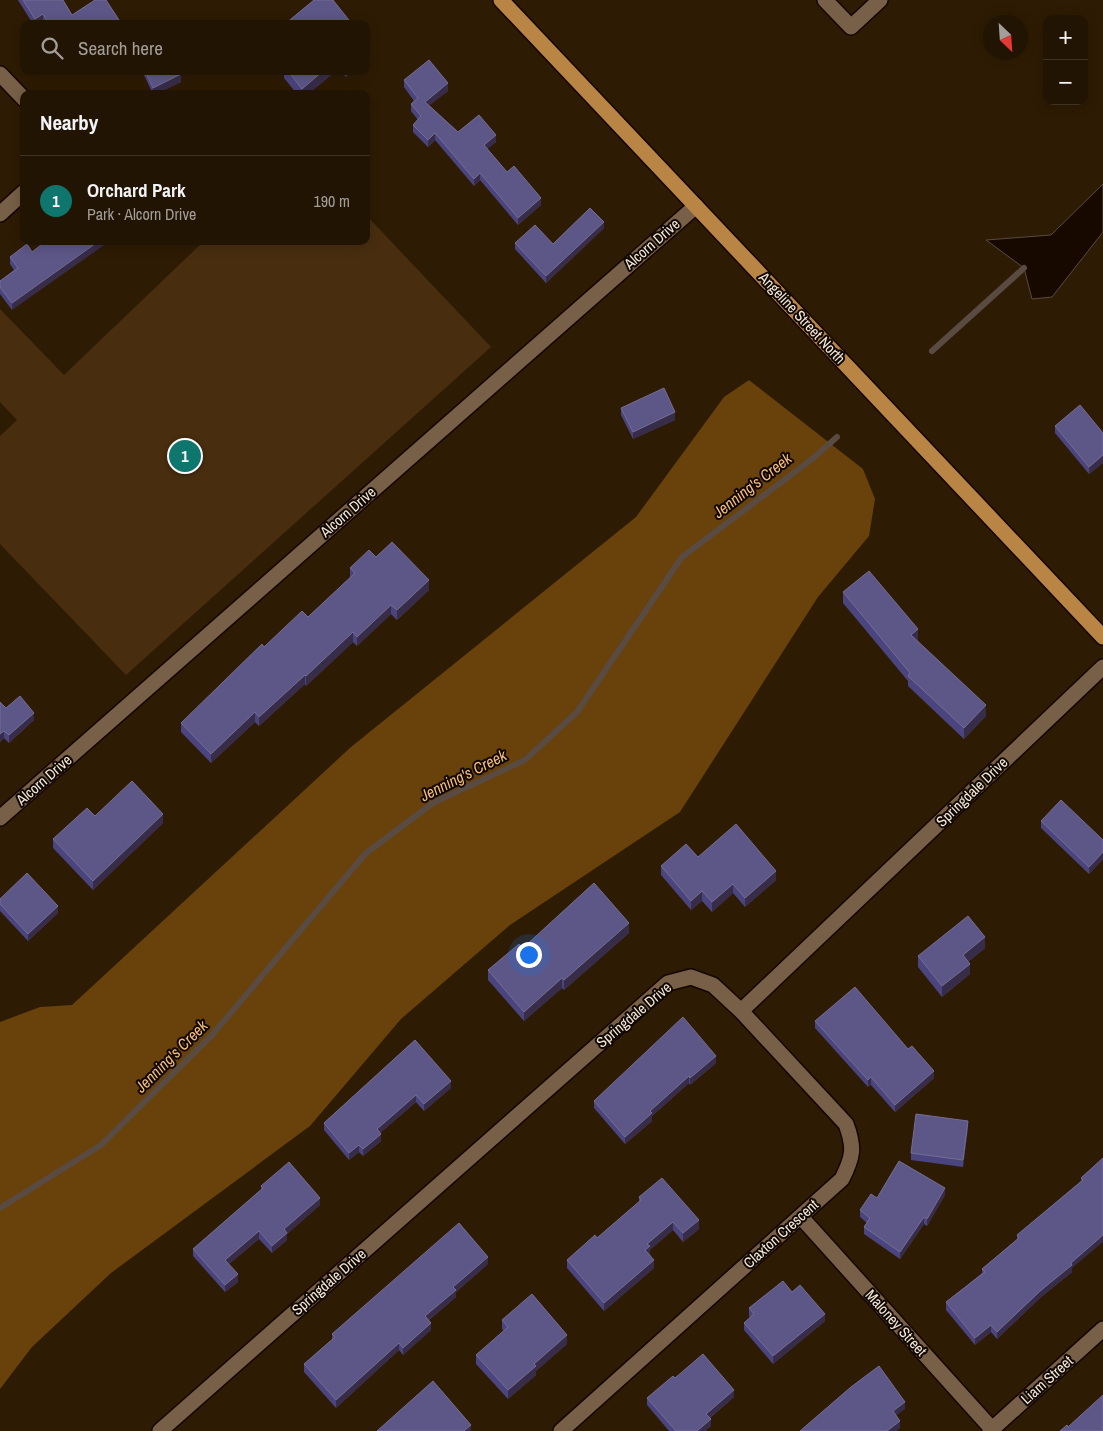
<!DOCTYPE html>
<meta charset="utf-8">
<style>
body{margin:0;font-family:"Archivo Narrow",sans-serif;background:#2a1d0c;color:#f1f3f6}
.controls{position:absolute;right:15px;top:15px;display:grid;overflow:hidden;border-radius:10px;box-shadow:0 2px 12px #0003}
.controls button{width:45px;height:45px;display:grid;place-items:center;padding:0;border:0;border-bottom:1px solid #3f3324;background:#221402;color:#f1f3f6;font:25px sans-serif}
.compass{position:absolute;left:983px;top:15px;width:45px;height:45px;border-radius:50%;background:#221402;box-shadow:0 2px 12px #0003;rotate:155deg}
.you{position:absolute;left:528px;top:954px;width:18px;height:18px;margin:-12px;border:4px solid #fff;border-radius:50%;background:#1a73e8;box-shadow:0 0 0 8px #1a73e833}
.badge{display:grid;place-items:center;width:32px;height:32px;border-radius:50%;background:#0f766e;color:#fff;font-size:16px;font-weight:700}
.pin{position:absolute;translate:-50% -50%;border:2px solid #fff;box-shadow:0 1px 5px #0006}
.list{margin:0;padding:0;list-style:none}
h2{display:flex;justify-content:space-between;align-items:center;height:65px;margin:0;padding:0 20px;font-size:21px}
h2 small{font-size:16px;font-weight:400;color:#a29e99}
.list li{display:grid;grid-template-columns:32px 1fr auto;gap:15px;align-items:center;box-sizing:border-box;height:90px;padding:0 20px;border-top:1px solid #3f3324}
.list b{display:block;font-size:19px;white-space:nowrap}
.list p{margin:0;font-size:16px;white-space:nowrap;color:#a29e99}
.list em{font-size:16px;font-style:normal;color:#a29e99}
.icon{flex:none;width:28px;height:28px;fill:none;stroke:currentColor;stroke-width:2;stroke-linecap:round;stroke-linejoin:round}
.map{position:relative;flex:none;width:1103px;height:1431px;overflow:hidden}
.search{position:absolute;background:#221402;box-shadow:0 2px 12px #0003;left:20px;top:20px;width:350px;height:55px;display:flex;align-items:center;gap:12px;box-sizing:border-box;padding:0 18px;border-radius:10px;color:#a29e99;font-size:19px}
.panel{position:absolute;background:#221402;box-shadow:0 2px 12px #0003;left:20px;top:90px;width:350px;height:155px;border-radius:10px}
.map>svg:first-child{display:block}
.green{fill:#482e0f}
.forest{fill:#68410b}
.water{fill:#170800;stroke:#594b41}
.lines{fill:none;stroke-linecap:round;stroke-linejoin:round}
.stream{stroke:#594b41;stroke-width:6}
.minor-casing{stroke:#160500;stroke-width:18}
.major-casing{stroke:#160500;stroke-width:18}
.minor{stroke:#776047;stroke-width:15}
.major{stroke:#b98545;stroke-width:15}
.wall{fill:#4b457f}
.shaded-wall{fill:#382d49}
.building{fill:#5d5788;stroke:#756d95}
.labels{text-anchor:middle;stroke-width:4;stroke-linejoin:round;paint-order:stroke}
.street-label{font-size:15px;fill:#f4e7d9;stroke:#100802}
.water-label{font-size:16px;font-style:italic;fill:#f7bc7a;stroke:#100802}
</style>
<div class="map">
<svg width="1103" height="1431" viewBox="0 0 1103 1431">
<rect width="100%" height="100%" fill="#2e1b03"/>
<polygon class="green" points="366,215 491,347 126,675 0,544 0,436 17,420 0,402 0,309 64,375 204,241 366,241"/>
<polygon class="forest" points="749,380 863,469 875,499 869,536 818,597 680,812 510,925 401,1019 310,1126 111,1273 32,1347 0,1389 0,1022 40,1007 72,1005 351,747 636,517 724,397"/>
<polygon class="water" points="1103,184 1103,232 1052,297 1032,299 1024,268 986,240 1051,235"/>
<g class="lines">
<g class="stream">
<polyline points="932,351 1024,268"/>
<polyline points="0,1208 101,1145 213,1034 365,854 433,803 525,760 577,712 682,557 812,459 837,437"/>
</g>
<g class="minor-casing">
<g id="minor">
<polyline points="825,0 851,27 880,0"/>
<polyline points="0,74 24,99"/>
<polyline points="0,214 24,192"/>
<polyline points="0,818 696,206"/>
<polyline points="801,1217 992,1429"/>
<polyline points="160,1431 668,983 691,977 713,985 741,1011 1103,667"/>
<path d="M561 1431 842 1179C853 1157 855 1148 846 1124L741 1011"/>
<polyline points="990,1431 1103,1329"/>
</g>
</g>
<g class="major-casing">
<polyline id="major" points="501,0 1103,637"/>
</g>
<use href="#minor" class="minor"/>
<use href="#major" class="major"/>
</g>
<g class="wall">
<polygon points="18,0 63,0 72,15 121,24 45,24 43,21 38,24 33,24"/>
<polygon points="142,71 180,71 181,82 156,94 153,94"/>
<polygon points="284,71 336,71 308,94 297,94 284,78"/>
<polygon points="341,71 353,71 346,77"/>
<polygon points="404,80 448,91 429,105 458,132 496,142 487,149 507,172 541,205 518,225 480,180 474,186 435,140 428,147 413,132 413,125 418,120 411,111 411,104 414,101 404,87"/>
<polygon points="604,228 546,283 515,249 515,243 553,244"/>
<polygon points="27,244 12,310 0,294 0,281 14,270 10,264 10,257"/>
<polygon points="621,408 675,420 633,439 621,415"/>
<polygon points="1055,426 1103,433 1103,463 1089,474 1055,433"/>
<polygon points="376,557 429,590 397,620 391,614 357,646 353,642 306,686 305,684 259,726 255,722 211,763 181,732 181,723 264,647 308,617 350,578 350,568"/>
<polygon points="843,592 918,640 917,640 986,716 964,739 908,686 908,681 843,603"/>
<polygon points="0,702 6,708 34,720 9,743 4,738 0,742"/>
<polygon points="1041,821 1103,840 1103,859 1089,874 1041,828"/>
<polygon points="163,823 93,890 53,848 53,839"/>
<polygon points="698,857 776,880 745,907 733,893 712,912 702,901 691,910 661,875 661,866"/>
<polygon points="0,899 58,913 28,941 0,911"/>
<polygon points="629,933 564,990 562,988 524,1021 488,980 488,970 523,948"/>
<polygon points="985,948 968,962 970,974 942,997 918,967 918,956"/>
<polygon points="815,1021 908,1049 934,1078 895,1112 871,1085 868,1087 815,1028"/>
<polygon points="415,1040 451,1088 424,1111 416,1102 380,1133 381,1141 363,1156 359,1152 349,1160 324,1130 324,1123"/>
<polygon points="716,1063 690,1085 689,1083 652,1116 652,1121 625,1144 594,1108 594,1101"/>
<polygon points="968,1128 963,1167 911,1160 911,1153"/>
<polygon points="1103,1158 1072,1268 1072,1272 1040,1298 997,1339 991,1332 975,1345 946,1310 946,1302 982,1273 982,1269 1017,1239 1017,1235 1081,1181 1081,1178"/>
<polygon points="261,1186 320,1205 287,1234 287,1240 272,1253 259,1239 229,1264 238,1282 225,1292 193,1256 193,1249 261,1190"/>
<polygon points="945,1195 927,1226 924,1224 900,1259 864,1234 864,1227 867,1223 860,1217 860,1210 877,1198"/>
<polygon points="639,1197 699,1229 683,1242 673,1230 650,1250 650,1254 654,1268 604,1311 567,1268 567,1260 597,1238 639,1202"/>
<polygon points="488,1264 456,1292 456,1297 429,1320 431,1330 403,1355 399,1350 336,1408 304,1372 304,1364 332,1340 332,1334"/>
<polygon points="792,1292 825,1321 773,1364 744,1330 744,1323 750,1317 749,1316 749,1308"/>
<polygon points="502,1320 567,1344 536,1371 536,1375 508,1399 476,1364 476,1355 504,1331 502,1329"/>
<polygon points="675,1378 734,1397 710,1418 711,1426 705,1431 669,1431 647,1405 647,1398"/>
</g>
<g class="shaded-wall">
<polygon points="43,14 43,21 38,24 35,24 35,19"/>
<polygon points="370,46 370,57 366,60 366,50"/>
<polygon points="323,71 336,71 308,94 302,94 302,89"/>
<polygon points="346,71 353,71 346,77"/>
<polygon points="181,74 181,82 156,94 153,94 153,88"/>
<polygon points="448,83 448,91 425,109 425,102"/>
<polygon points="435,133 435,140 428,147 428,140"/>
<polygon points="496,135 496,142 484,152 484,145"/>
<polygon points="480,173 480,180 474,186 474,179"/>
<polygon points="541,198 541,205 518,225 518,218"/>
<polygon points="604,222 604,228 546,283 546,276"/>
<polygon points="99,241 110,241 12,310 12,303"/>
<polygon points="675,412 675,420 633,439 633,432"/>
<polygon points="1103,455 1103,463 1089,474 1089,467"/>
<polygon points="429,580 429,590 397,620 397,610"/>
<polygon points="391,605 391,614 357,646 357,637"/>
<polygon points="918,629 918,640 911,645 911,635"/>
<polygon points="353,632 353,642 306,686 306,676"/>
<polygon points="305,675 305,684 259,726 259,717"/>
<polygon points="986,705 986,716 964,739 964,728"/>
<polygon points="255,712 255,722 211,763 211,754"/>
<polygon points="34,713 34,720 9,743 9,735"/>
<polygon points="4,731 4,738 0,742 0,734"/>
<polygon points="163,814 163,823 93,890 93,881"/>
<polygon points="1103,852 1103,859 1089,874 1089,867"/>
<polygon points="776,871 776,880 745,907 745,898"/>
<polygon points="733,884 733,893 712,912 712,902"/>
<polygon points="702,891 702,901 691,910 691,901"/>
<polygon points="58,906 58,913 28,941 28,934"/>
<polygon points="629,923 629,933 564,990 564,980"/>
<polygon points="985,937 985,948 963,966 963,955"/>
<polygon points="970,964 970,974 942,997 942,986"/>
<polygon points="562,978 562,988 524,1021 524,1012"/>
<polygon points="716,1056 716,1063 690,1085 690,1078"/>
<polygon points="934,1071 934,1078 895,1112 895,1105"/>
<polygon points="689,1076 689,1083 652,1116 652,1121 625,1144 625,1137 650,1111"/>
<polygon points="871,1077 871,1085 868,1087 868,1080"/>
<polygon points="451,1081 451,1088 424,1111 424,1104"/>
<polygon points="416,1095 416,1102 377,1136 377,1129"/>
<polygon points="968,1121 968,1128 963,1167 963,1160"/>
<polygon points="381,1134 381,1141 363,1156 363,1149"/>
<polygon points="359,1145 359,1152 349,1160 349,1153"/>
<polygon points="945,1188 945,1195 927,1226 927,1219"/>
<polygon points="320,1198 320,1205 287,1234 287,1240 272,1253 272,1246 284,1229"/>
<polygon points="924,1217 924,1224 900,1259 900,1252"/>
<polygon points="699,1220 699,1229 683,1242 683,1233"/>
<polygon points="673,1222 673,1230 650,1250 650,1255 645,1250 647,1244"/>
<polygon points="259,1231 259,1239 225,1267 225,1260"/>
<polygon points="1103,1235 1103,1242 1072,1268 1072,1272 1040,1298 997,1339 997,1332 1071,1263"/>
<polygon points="488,1257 488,1264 456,1292 456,1297 425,1323 425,1316 453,1287"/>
<polygon points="654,1260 654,1268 604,1311 604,1303"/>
<polygon points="238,1274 238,1282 225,1292 225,1285"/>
<polygon points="825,1314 825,1321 773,1364 773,1356"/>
<polygon points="431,1323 431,1330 403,1355 403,1348"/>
<polygon points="991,1325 991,1332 975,1345 975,1338"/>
<polygon points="567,1335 567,1344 536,1371 536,1375 508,1399 508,1390 534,1364"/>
<polygon points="399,1343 399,1350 336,1408 336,1400"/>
<polygon points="734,1390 734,1397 706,1421 706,1414"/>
<polygon points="905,1402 905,1409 893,1418 893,1411"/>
<polygon points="711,1419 711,1426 705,1431 697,1431"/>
<polygon points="900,1421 900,1428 897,1431 887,1431"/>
<polygon points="471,1425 471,1431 464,1431"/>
</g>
<g class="building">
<polygon points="23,0 63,0 72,15 95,0 106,0 121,23 119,24 49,24 43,14 35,19"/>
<polygon points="314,0 333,0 352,24 285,24"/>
<polygon points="366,41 370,46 366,50"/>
<polygon points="429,60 448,83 425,102 458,132 479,115 496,135 484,145 507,172 514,166 541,198 518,218 480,173 474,179 435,133 428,140 413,125 421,116 411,104 418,98 404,80"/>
<polygon points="145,71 180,71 181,74 153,88"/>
<polygon points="288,71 323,71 302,89"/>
<polygon points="590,208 604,222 546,276 515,243 535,225 553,244"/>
<polygon points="46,241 99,241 12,303 0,287 0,281 18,268 10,257 27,244 32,252"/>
<polygon points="664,388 675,412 633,432 621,408"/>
<polygon points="1080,405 1103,433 1103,455 1089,467 1055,426"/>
<polygon points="392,542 429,580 397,610 391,605 357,637 353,632 306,676 305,675 259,717 255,712 211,754 181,723 262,644 264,647 302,611 308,617 355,573 350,568 369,550 376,557"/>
<polygon points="869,571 918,629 911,635 986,705 964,728 908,676 910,673 843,592"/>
<polygon points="20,696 34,713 9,735 4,731 0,734 0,702 6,708"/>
<polygon points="132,781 163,814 93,881 53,839 87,808 95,816"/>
<polygon points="1061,800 1103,840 1103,852 1089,867 1041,821"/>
<polygon points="736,824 776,871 745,898 733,884 712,902 702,891 691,901 661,866 686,844 698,857"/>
<polygon points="27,873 58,906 28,934 0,904 0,899"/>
<polygon points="594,883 629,923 564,980 562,978 524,1012 488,970 519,944 523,948"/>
<polygon points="968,916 985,937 963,955 970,964 942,986 918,956"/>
<polygon points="855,987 908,1049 912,1046 934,1071 895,1105 871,1077 868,1080 815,1021"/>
<polygon points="683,1017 716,1056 690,1078 689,1076 650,1111 652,1113 625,1137 594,1101"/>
<polygon points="415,1040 451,1081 424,1104 416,1095 377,1129 381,1134 363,1149 359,1145 349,1153 324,1123"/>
<polygon points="916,1114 968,1121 963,1160 911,1153"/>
<polygon points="1103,1158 1103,1235 1071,1263 1072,1265 1040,1291 997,1332 991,1325 975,1338 946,1302 985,1272 982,1269 1019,1238 1017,1235 1083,1180 1081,1178"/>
<polygon points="899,1161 945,1188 927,1219 924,1217 900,1252 864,1227 870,1218 860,1210 871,1194 877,1198"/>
<polygon points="289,1162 320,1198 284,1229 287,1233 272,1246 259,1231 225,1260 238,1274 225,1285 193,1249 263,1188 261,1186"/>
<polygon points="662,1178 699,1220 683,1233 673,1222 647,1244 650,1246 645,1250 654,1260 604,1303 567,1260 595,1235 597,1238 641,1200 639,1197"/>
<polygon points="459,1223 488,1257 453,1287 456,1290 425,1316 431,1323 403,1348 399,1343 336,1400 304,1364 335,1337 332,1334"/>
<polygon points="783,1281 792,1292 800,1285 825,1314 773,1356 744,1323 754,1314 749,1308"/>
<polygon points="532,1294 567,1335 534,1364 536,1366 508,1390 476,1355 508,1327 502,1320"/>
<polygon points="703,1354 734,1390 706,1414 711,1419 697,1431 676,1431 647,1398 673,1376 675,1378"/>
<polygon points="879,1366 905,1402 893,1411 900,1421 887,1431 800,1431 851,1387"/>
<polygon points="433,1381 471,1425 464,1431 377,1431"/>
<polygon points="1103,1395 1103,1431 1060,1431 1067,1425 1068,1427"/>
</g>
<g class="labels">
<g class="street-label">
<text transform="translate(652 244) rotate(-41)" y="5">Alcorn Drive</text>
<text transform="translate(802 318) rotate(47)" y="5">Angeline Street North</text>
<text transform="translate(348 512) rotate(-41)" y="5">Alcorn Drive</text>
<text transform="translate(44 780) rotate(-41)" y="5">Alcorn Drive</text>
<text transform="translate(972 792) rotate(-44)" y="5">Springdale Drive</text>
<text transform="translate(634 1015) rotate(-40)" y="5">Springdale Drive</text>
<text transform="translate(781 1234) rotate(-42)" y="5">Claxton Crescent</text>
<text transform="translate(329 1282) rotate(-41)" y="5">Springdale Drive</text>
<text transform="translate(896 1323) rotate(48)" y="5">Maloney Street</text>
<text transform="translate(1047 1380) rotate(-42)" y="5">Liam Street</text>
</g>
<g class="water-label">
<text transform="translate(752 485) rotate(-38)" y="6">Jenning's Creek</text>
<text transform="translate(463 775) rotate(-27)" y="6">Jenning's Creek</text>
<text transform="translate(171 1056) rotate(-45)" y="6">Jenning's Creek</text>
</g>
</g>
</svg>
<div class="controls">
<button>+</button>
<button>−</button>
</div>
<svg class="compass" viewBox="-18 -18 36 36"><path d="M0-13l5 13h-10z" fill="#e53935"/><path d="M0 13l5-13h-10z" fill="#a29e99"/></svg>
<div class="you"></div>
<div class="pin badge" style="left:185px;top:456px">1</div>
<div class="search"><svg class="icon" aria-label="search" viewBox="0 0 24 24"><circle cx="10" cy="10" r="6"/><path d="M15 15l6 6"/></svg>Search here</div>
<section class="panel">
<h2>Nearby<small></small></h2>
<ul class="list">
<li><span class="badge">1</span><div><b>Orchard Park</b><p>Park · Alcorn Drive</p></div><em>190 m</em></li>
</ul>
</section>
</div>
